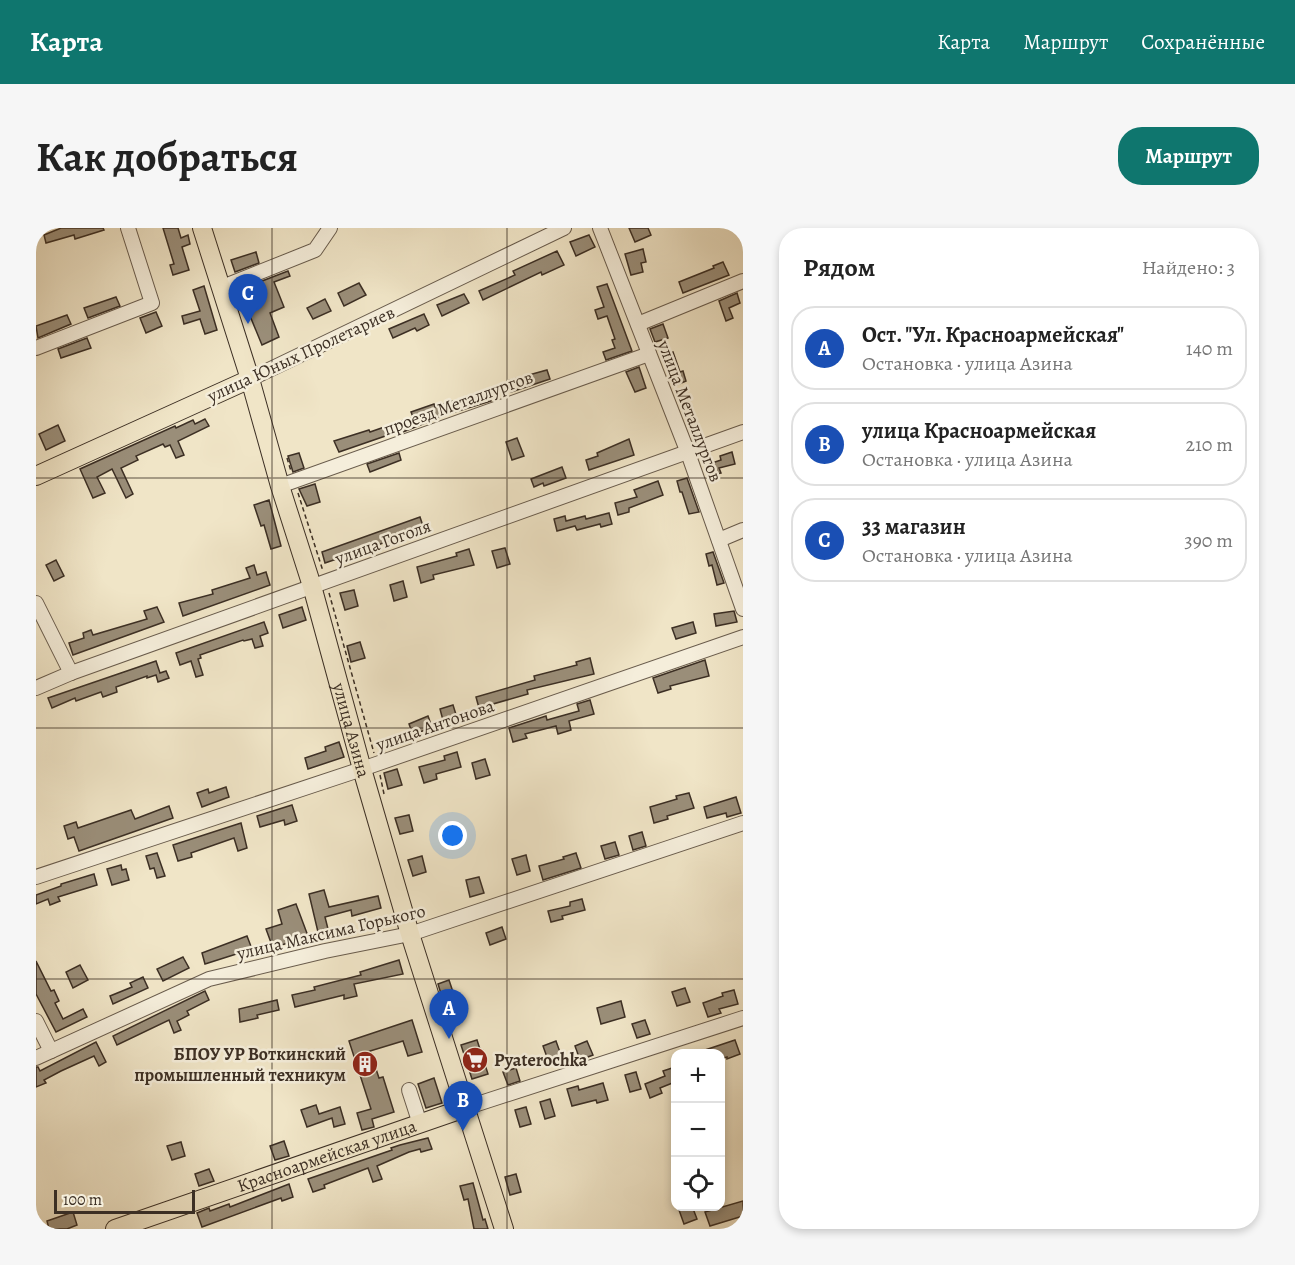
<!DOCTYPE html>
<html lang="ru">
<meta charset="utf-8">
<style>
body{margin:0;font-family:Alegreya,serif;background:#f6f6f6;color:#222}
.controls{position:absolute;right:18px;bottom:18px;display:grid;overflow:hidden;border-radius:12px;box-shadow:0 3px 9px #0003}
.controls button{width:54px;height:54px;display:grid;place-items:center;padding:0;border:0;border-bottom:2px solid #e0e0e0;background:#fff;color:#222;font:30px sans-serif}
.scale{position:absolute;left:18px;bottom:15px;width:141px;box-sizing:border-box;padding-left:6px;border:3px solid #3c2f24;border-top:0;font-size:16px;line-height:21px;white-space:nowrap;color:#3c2f24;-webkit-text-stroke:4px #f5eedb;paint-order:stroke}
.you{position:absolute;left:417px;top:608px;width:21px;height:21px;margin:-15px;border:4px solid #fff;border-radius:50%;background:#1a73e8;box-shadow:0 0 0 9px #1a73e833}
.badge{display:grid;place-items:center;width:39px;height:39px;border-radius:50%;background:#0f766e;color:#fff;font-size:20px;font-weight:700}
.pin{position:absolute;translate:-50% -50px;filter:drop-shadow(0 2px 3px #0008)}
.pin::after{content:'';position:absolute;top:32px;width:21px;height:18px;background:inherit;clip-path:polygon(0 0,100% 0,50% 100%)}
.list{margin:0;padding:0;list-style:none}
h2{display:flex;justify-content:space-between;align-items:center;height:78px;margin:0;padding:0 24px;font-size:26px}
h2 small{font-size:20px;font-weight:400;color:#767676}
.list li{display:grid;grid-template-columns:39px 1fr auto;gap:18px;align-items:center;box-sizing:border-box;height:84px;margin:0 12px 12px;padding:0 12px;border:2px solid #e0e0e0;border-radius:24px}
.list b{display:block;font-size:22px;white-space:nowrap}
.list p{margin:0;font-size:20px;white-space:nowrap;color:#767676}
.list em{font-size:20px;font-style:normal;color:#767676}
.icon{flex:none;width:33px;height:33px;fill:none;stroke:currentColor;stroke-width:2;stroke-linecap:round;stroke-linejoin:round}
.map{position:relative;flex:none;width:707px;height:1001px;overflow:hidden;border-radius:24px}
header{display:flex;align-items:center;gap:36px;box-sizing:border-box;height:84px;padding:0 30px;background:#0f766e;color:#fff}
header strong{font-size:28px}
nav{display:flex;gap:33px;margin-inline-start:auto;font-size:21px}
.intro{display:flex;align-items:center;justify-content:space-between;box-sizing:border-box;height:144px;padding:0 36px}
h1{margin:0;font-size:42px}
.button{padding:15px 27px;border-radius:24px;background:#0f766e;color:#fff;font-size:21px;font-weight:700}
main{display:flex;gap:36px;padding:0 36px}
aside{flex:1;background:#fff;border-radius:24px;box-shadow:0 3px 9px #0003}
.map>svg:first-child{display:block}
.building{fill:#9a8e79;stroke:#3c2f24;stroke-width:1.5}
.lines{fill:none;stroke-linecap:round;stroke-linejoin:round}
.minor-casing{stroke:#695c4d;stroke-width:16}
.major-casing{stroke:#3c2f24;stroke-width:20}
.path{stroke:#3c2f24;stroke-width:1.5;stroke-dasharray:4.5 3;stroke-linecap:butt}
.minor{stroke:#f5eedb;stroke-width:14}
.major{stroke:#f0e5c7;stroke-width:18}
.grid{fill:none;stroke:#3c2f24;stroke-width:1.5;stroke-opacity:0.55}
.labels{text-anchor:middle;stroke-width:5;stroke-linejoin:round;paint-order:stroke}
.street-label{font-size:18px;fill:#3c2f24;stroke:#f5eedb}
.poi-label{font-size:18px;font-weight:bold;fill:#3c2f24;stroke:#f5eedb;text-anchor:end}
</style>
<header>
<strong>Карта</strong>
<nav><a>Карта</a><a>Маршрут</a><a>Сохранённые</a></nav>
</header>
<div class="intro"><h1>Как добраться</h1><a class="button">Маршрут</a></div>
<main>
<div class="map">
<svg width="707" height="1001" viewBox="0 0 707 1001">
<rect width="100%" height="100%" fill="#f0e5c7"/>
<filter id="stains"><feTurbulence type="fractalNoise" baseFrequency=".00333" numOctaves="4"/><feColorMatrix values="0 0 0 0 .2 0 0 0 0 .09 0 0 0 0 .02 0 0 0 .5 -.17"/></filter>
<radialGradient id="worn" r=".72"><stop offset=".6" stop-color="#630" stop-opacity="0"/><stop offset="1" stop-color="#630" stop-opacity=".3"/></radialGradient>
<g class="building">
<polygon points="25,0 67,0 68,2 39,11 38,7 10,15 8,7"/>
<polygon points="127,0 142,0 145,10 152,7 154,16 146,19 153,42 137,47 134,37 138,36"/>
<polygon points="593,0 612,0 615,7 599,14"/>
<polygon points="553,7 559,19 540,28 534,14"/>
<polygon points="607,21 610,34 605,35 607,44 595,47 589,26"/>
<polygon points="521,23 528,37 506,47 505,44 447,72 443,63 479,47 477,43"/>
<polygon points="220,24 223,35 199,44 195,32"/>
<polygon points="687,34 693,47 647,65 643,54 678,40 677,38"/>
<polygon points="252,43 254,48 238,54 248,79 234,85 243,109 226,117 207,71 212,69 208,60"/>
<polygon points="323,55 330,67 308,78 302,65"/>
<polygon points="571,56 596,123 570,132 567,124 579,120 576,112 579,111 571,88 562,91 559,82 568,79 561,59"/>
<polygon points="168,58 181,102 169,106 164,91 148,96 146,88 164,83 157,62"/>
<polygon points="701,65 704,75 693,80 697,90 690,93 683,73"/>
<polygon points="428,66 433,75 406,88 401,77"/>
<polygon points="80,69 84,78 52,90 48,80"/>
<polygon points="289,71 295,83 277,91 271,80"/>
<polygon points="120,84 126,98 110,105 104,90"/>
<polygon points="388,86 393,97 381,103 379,100 357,110 353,101"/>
<polygon points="31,87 35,96 2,110 0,98"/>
<polygon points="627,96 632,110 619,114 614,101"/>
<polygon points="51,110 55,120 25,130 22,121"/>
<polygon points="637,124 644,144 647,143 650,153 638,158 627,128"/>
<polygon points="603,139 610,160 599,164 590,144"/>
<polygon points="511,142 514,151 475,164 471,153"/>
<polygon points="452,163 455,173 409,187 362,206 361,204 303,224 298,213 333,202 334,204 377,189 375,184 398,176 399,179 416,173 417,177"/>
<polygon points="169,191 173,198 142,213 148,227 140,230 134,217 129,219 127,216 100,228 102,232 85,240 97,266 90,270 76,241 61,249 69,265 57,270 44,241 139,198 140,200 157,192 159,196"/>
<polygon points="22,197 29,213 10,222 3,206"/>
<polygon points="481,210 488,228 476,232 470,214"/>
<polygon points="593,211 598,227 553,242 550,232 562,228 561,225"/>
<polygon points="696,224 699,236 683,240 685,245 673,248 670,237 685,232 684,228"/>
<polygon points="263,225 268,240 257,244 252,228"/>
<polygon points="363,225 365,232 334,244 331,236"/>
<polygon points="526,239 530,250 508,258 507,255 498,259 495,251"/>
<polygon points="651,250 663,284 653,286 646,264 644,264 641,253"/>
<polygon points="622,253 627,267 593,280 593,284 582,287 579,275 601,269 598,262"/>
<polygon points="279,256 284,274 271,278 263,261"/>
<polygon points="233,272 245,318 235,321 228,297 225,298 218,277"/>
<polygon points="573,285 576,296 565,299 564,296 541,302 539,298 521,303 518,291 529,288 530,293 549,288 550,291"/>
<polygon points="384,289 388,301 289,335 286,324"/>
<polygon points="469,320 474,336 461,340 456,323"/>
<polygon points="433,321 438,337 397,347 398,351 385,355 381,339 421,328 420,325"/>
<polygon points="677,324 688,355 681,357 676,337 673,338 670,326"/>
<polygon points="20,332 28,348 18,353 10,337"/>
<polygon points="218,337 221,347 230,344 234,357 147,388 143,375 177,366 176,362 214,350 210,340"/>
<polygon points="367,353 371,369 358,373 354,357"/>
<polygon points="318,362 322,378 309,382 304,365"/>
<polygon points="121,379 128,394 37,427 33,415 48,410 47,405 55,402 57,407 111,391 108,383"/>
<polygon points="266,379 270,392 247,400 243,387"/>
<polygon points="698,383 701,394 680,398 678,386"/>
<polygon points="228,394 232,405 224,408 227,418 219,420 216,411 208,413 207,412 164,427 165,430 162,431 167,447 160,449 155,433 144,437 140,425"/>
<polygon points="657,394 660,405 640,411 636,400"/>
<polygon points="324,414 329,430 315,434 311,418"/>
<polygon points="554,430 558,446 491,462 492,466 443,480 440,469 499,452 498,448 541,437 540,434"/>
<polygon points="669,432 673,448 634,458 635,461 622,465 617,450"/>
<polygon points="120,433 124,445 130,443 133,450 122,454 120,447 111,450 111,448 80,459 81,464 67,469 65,464 40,473 39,470 16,480 12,470"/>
<polygon points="554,472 558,486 533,493 535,502 522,506 520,498 489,506 491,510 477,514 473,500 510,488 511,492 543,483 541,476"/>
<polygon points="417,477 422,493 408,496 404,481"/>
<polygon points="392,488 396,499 377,507 373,496"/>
<polygon points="303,514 308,529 272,541 269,530 290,523 289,519"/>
<polygon points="421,524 425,539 400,546 401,551 388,555 383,539 409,532 408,528"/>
<polygon points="449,531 454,547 440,551 436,535"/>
<polygon points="361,541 366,557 352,561 348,545"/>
<polygon points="190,559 193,569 166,579 161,565 172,561 173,565"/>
<polygon points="653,565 658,580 631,588 632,591 618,595 614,579 641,571 640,568"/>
<polygon points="700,569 705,585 691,589 690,585 671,590 668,579"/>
<polygon points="256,577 261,593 249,597 248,592 224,599 221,588"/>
<polygon points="133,578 137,590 43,623 38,609 32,611 28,598 40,594 42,600 95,582 99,591"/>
<polygon points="373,587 377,603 364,606 359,590"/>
<polygon points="205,595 211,620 202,623 198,610 155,625 156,629 142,633 137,617"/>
<polygon points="606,604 610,618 597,622 593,608"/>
<polygon points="579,614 583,627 569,631 565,618"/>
<polygon points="121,625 129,648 121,650 118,640 114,641 110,628"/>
<polygon points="540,625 545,640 507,652 503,638 528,631 527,629"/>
<polygon points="490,627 494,643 481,647 476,631"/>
<polygon points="386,628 390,644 377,648 372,632"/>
<polygon points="85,637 86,642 90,641 93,652 76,657 71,641"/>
<polygon points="58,646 61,657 22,669 24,673 14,677 12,671 0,676 0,667 25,658 25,656"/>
<polygon points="443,649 448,665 434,669 430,652"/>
<polygon points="288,662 293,679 342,668 345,680 316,688 315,682 289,689 292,701 282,704 273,666"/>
<polygon points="546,671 549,682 526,688 527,691 515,694 512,683 534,678 534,674"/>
<polygon points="260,676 272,708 237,720 230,701 246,696 242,682"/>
<polygon points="466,699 470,711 454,717 450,705"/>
<polygon points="211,708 216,721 169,736 166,725"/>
<polygon points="147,729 153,740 127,753 121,741"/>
<polygon points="363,732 367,746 318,756 321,768 308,771 308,767 259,779 256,767 279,762 278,759 325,747 324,744"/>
<polygon points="0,733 15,763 18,762 23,773 19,775 27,791 47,781 51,789 20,804 0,766"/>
<polygon points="44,737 52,752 37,760 30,744"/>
<polygon points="107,749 112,760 77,776 74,768 96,759 94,755"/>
<polygon points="413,752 426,791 414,795 402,756"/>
<polygon points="649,760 654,774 641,778 636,764"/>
<polygon points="698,762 702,776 683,781 685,785 672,789 667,775 687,768 686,765"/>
<polygon points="169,763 173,772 151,783 153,787 141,793 145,802 138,805 133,792 81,817 77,808"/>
<polygon points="241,772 243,782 221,787 222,790 204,794 203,781"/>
<polygon points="585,773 589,789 565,796 561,780"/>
<polygon points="376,792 386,824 372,828 367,813 334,823 343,850 347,849 358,884 336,891 338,899 326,902 321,885 335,881 313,813"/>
<polygon points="609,792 614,806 601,810 596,796"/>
<polygon points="441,812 452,846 436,851 425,817"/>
<polygon points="699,812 704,826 691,831 691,829 684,831 684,825 660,825"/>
<polygon points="520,813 525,827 512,832 507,818"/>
<polygon points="551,813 557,827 544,832 539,818"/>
<polygon points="60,814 70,834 63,838 58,828 25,843 8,852 10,855 0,859 0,839 2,839 4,843"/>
<polygon points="639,839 639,854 624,860 626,865 614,870 609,856 629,848 627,843"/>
<polygon points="480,840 484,853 472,857 467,844"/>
<polygon points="600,844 605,861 594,864 589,847"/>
<polygon points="398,850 406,875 390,880 382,856"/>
<polygon points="567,855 572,872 561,875 560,872 536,878 531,861 542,858 543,862"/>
<polygon points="514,871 519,888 509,891 504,874"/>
<polygon points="280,877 283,886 304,879 309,896 298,899 296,890 271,899 265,882"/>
<polygon points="490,879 495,896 484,899 479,882"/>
<polygon points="392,910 396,921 385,924 384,921 373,924 341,938 346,951 337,954 332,940 288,957 289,960 277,964 272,951 356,922 355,920 364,917"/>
<polygon points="248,913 253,928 239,932 234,918"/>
<polygon points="145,914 149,928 136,932 131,918"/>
<polygon points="173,941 178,953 163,958 159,946"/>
<polygon points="480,946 485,964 474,967 469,949"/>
<polygon points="437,955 447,992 449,991 452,1001 438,1001 432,971 428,972 424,958"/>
<polygon points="253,956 257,969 246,973 245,970 166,999 161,985 173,980 174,983 193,976 194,979"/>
<polygon points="707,973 707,988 674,998 669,984"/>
<polygon points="653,978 656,978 661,991 648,996 643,982"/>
<polygon points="37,984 41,997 31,1001 13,1001 11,993"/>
</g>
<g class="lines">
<g class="minor-casing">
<g id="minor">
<polyline points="564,0 652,225 707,381"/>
<polyline points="0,1 2,0"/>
<polyline points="184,60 279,22 294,0"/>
<polyline points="602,96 707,53"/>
<polyline points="0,120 116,75 92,0"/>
<polyline points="214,151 528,0"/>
<polyline points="244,258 613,126"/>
<polyline points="683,312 707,302"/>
<polyline points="0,375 35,445"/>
<polyline points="0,460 35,445 707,204"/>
<polyline points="0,649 326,541 707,409"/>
<polyline points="0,793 15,823"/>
<polyline points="0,830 173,751 289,723 374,706 707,595"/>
<polyline points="373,862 384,896"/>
<polyline points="429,880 707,790"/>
</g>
</g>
<g class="major-casing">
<g id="major">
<path id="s1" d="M166 0 214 151 244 258 276 358 326 541 374 706 468 1001"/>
<polyline points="0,248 214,151"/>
<path id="s2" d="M79 1001 429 880"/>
</g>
</g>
<g class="path">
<polyline points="251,230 255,243"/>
<polyline points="262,265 287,343"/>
<polyline points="293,365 338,525"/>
<polyline points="344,547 348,566"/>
</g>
<use href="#minor" class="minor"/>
<use href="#major" class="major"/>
</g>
<path class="grid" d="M236 0V1001M471 0V1001M0 250H707M0 500H707M0 751H707"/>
<defs>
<g id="supermarket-disc" transform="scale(1.35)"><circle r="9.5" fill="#8f2418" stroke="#f5eedb"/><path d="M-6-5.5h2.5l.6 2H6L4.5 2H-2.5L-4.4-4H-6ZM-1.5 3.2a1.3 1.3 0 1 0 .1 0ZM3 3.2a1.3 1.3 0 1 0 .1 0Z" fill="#fff"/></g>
<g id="building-disc" transform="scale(1.35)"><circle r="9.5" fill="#8f2418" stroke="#f5eedb"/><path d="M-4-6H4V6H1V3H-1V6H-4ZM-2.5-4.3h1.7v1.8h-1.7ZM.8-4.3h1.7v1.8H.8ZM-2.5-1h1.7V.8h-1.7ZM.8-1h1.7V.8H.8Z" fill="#fff"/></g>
</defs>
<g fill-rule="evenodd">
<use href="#supermarket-disc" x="439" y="832"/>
<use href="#building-disc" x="329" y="836"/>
</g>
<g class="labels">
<g class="street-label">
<text transform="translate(265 126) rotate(-25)" y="6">улица Юных Пролетариев</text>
<text transform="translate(422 175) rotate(-20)" y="6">проезд Металлургов</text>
<text transform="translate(654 183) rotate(69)" y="6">улица Металлургов</text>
<text transform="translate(347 314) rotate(-20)" y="6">улица Гоголя</text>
<text transform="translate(399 497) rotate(-19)" y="6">улица Антонова</text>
<text dy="6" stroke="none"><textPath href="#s1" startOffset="524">улица Азина</textPath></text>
<text transform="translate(295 704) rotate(-13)" y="6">улица Максима Горького</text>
<text dy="6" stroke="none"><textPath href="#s2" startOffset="224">Красноармейская улица</textPath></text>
</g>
<g class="poi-label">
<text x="310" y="832">БПОУ УР Воткинский<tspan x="310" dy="21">промышленный техникум</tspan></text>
<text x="458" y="838" text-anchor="start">Pyaterochka</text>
</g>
</g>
<rect width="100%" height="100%" filter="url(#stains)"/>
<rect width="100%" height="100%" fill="url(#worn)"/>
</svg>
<div class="controls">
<button>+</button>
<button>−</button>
<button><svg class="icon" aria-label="locate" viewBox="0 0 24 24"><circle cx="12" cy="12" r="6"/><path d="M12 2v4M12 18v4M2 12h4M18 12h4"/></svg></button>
</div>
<div class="scale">100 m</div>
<div class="you"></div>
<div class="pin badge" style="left:413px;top:811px;background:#1a4fb4">A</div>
<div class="pin badge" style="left:427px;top:903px;background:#1a4fb4">B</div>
<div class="pin badge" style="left:212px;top:96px;background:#1a4fb4">C</div>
</div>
<aside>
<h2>Рядом<small>Найдено: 3</small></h2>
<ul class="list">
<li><span class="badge" style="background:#1a4fb4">A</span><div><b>Ост. &quot;Ул. Красноармейская&quot;</b><p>Остановка · улица Азина</p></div><em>140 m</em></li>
<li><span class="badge" style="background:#1a4fb4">B</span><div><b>улица Красноармейская</b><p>Остановка · улица Азина</p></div><em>210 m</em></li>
<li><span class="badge" style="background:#1a4fb4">C</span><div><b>33 магазин</b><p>Остановка · улица Азина</p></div><em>390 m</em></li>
</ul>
</aside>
</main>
